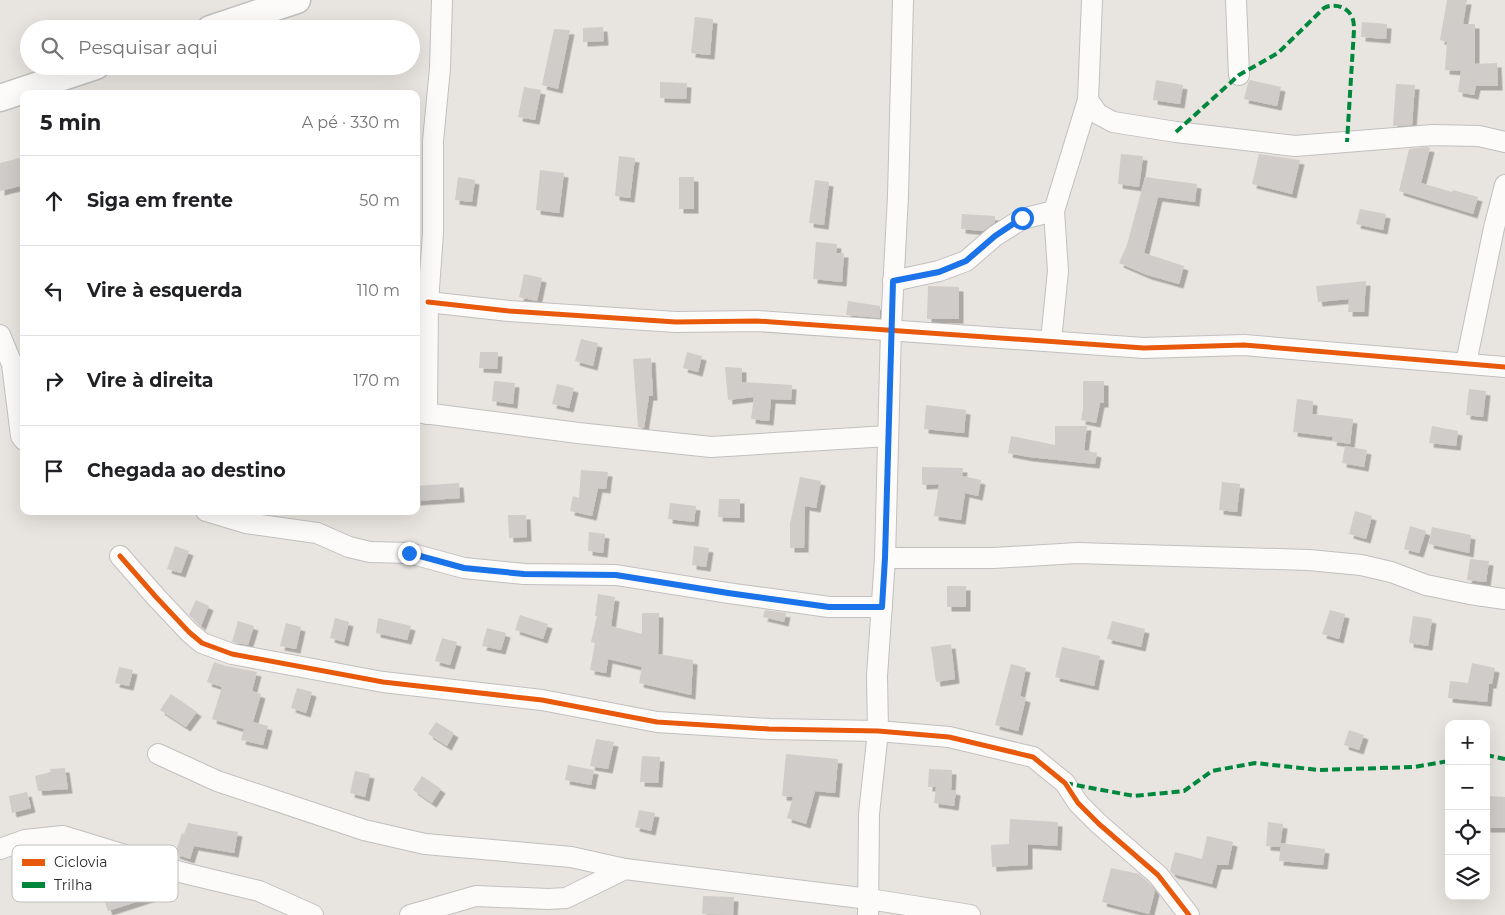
<!DOCTYPE html>
<html lang="pt">
<meta charset="utf-8">
<style>
body{margin:0;font-family:Montserrat,sans-serif;background:#f6f6f6;color:#202124}
.controls{position:absolute;right:15px;bottom:15px;display:grid;overflow:hidden;border-radius:10px;box-shadow:0 5px 20px #0002}
.controls button{width:45px;height:45px;display:grid;place-items:center;padding:0;border:0;border-bottom:1px solid #e0e0e0;background:#fff;color:#202124;font:25px sans-serif}
.stop{position:absolute;width:15px;height:15px;margin:-11px;border:4px solid #1a73e8;border-radius:50%;background:#fff}
.stop.end{background:#1a73e8;border-color:#fff;box-shadow:0 1px 5px #0008}
.list{margin:0;padding:0;list-style:none}
h2{display:flex;justify-content:space-between;align-items:center;height:65px;margin:0;padding:0 20px;font-size:21px}
h2 small{font-size:16px;font-weight:400;color:#757577}
.list li{display:grid;grid-template-columns:32px 1fr auto;gap:15px;align-items:center;box-sizing:border-box;height:90px;padding:0 20px;border-top:1px solid #e0e0e0}
.list b{display:block;font-size:19px;white-space:nowrap}
.list em{font-size:16px;font-style:normal;color:#757577}
.icon{flex:none;width:28px;height:28px;fill:none;stroke:currentColor;stroke-width:2;stroke-linecap:round;stroke-linejoin:round}
.map{position:relative;flex:none;width:1505px;height:915px;overflow:hidden}
.search{position:absolute;background:#fff;box-shadow:0 5px 20px #0002;left:20px;top:20px;width:400px;height:55px;display:flex;align-items:center;gap:12px;box-sizing:border-box;padding:0 18px;border-radius:28px;color:#757577;font-size:19px}
.panel{position:absolute;background:#fff;box-shadow:0 5px 20px #0002;left:20px;top:90px;width:400px;height:425px;border-radius:10px}
.map>svg:first-child{display:block}
.building{fill:#cfccc9;filter:url(#shadow)}
.lines{fill:none;stroke-linecap:round;stroke-linejoin:round}
.minor-casing{stroke:#c1c0c1;stroke-width:22}
.tertiary-casing{stroke:#c1c0c1;stroke-width:29}
.minor{stroke:#fcfbfa;stroke-width:20}
.tertiary{stroke:#fcfbfa;stroke-width:26}
.quiet{stroke:#00873e;stroke-width:4;stroke-dasharray:8 4;stroke-linecap:butt}
.cycleway-casing{stroke:#fff;stroke-width:8}
.cycleway{stroke:#e8590c;stroke-width:5}
.route{stroke:#1a73e8;stroke-width:6}
.key{fill:#fff;stroke:#bfbfbf;stroke-width:1}
.key-label{font-size:14px;fill:#2a2a2a}
</style>
<div class="map">
<svg width="1505" height="915" viewBox="0 0 1505 915">
<defs>
<filter id="shadow"><feDropShadow dx="4.5" dy="4.5" stdDeviation="0" flood-color="#0004"/></filter>
</defs>
<rect width="100%" height="100%" fill="#e8e4df"/>
<g class="building">
<polygon points="1447,0 1467,0 1463,24 1475,24 1475,64 1497,63 1498,86 1476,86 1474,95 1458,92 1461,71 1445,70 1447,42 1440,40"/>
<polygon points="695,17 713,19 710,55 691,53"/>
<polygon points="1362,22 1387,24 1386,39 1361,37"/>
<polygon points="603,27 604,41 583,42 583,28"/>
<polygon points="554,29 570,30 558,89 542,85"/>
<polygon points="1156,80 1183,85 1180,104 1153,100"/>
<polygon points="1250,80 1281,87 1277,106 1244,99 1248,83"/>
<polygon points="660,82 687,83 686,99 660,98"/>
<polygon points="1396,84 1415,85 1412,125 1393,126"/>
<polygon points="524,87 541,90 535,120 518,117"/>
<polygon points="1427,147 1430,148 1421,183 1452,192 1453,190 1478,197 1473,214 1399,191 1409,149"/>
<polygon points="1121,154 1143,156 1139,187 1118,184"/>
<polygon points="1259,154 1300,160 1292,194 1252,184"/>
<polygon points="619,156 635,158 630,198 615,196"/>
<polygon points="24,157 24,185 0,191 0,163"/>
<polygon points="540,170 564,173 559,213 536,210"/>
<polygon points="458,177 475,180 472,202 455,200"/>
<rect x="679" y="177" width="15" height="32"/>
<polygon points="1145,177 1197,184 1195,202 1158,197 1144,253 1184,266 1179,284 1147,275 1119,263 1127,245"/>
<polygon points="815,180 829,182 824,225 809,223"/>
<polygon points="1360,209 1386,214 1383,230 1356,224"/>
<polygon points="962,214 995,216 995,222 983,231 961,229"/>
<polygon points="816,242 837,244 836,253 844,253 842,282 813,279"/>
<polygon points="524,274 542,278 537,301 519,297"/>
<polygon points="1366,281 1364,312 1348,312 1349,299 1318,302 1316,286"/>
<polygon points="928,286 959,287 959,319 927,319"/>
<polygon points="848,301 880,306 880,318 846,315"/>
<polygon points="581,339 598,343 593,366 575,361"/>
<polygon points="480,352 498,352 497,369 479,368"/>
<polygon points="687,352 702,356 698,372 683,368"/>
<polygon points="651,358 653,396 649,396 644,428 638,427 633,359"/>
<polygon points="725,367 742,368 742,382 792,385 791,400 771,399 769,421 751,419 754,397 728,400"/>
<polygon points="494,381 515,383 513,404 492,401"/>
<polygon points="1083,381 1104,381 1104,403 1100,403 1096,423 1081,420 1083,409"/>
<polygon points="557,384 574,388 569,408 552,404"/>
<polygon points="1469,389 1486,391 1483,417 1466,415"/>
<polygon points="1297,399 1313,401 1312,414 1353,419 1350,444 1332,441 1333,437 1293,432"/>
<polygon points="926,405 966,410 964,433 924,429"/>
<polygon points="1055,426 1087,426 1084,450 1097,453 1095,464 1029,457 1008,453 1011,436 1055,445"/>
<polygon points="1432,426 1458,431 1456,446 1429,443"/>
<polygon points="1345,446 1367,450 1364,467 1342,463"/>
<polygon points="922,467 963,468 962,476 981,480 978,496 965,493 961,520 934,516 939,484 922,485"/>
<polygon points="581,470 608,472 606,489 598,488 592,516 570,511 573,496 579,498"/>
<polygon points="800,477 821,481 816,508 805,506 804,548 790,548 790,524"/>
<polygon points="1222,482 1240,484 1237,512 1219,510"/>
<polygon points="459,483 460,498 416,501 416,486"/>
<polygon points="719,499 740,499 740,518 718,517"/>
<polygon points="670,503 696,506 694,522 668,519"/>
<polygon points="1355,511 1372,516 1366,539 1349,534"/>
<polygon points="508,515 526,515 527,537 509,538"/>
<polygon points="1410,526 1426,531 1419,553 1404,549"/>
<polygon points="1432,527 1471,535 1469,553 1429,544"/>
<polygon points="589,532 605,534 603,553 588,551"/>
<polygon points="175,546 189,551 181,573 167,569"/>
<polygon points="694,546 709,548 706,567 692,565"/>
<polygon points="1470,559 1489,561 1486,582 1467,580"/>
<rect x="947" y="586" width="19" height="21"/>
<polygon points="598,594 615,597 611,626 642,634 642,613 659,613 658,654 693,660 691,695 639,683 642,667 608,659 606,673 590,670 595,643 591,642 597,616 595,616"/>
<polygon points="196,600 209,606 201,626 189,615"/>
<polygon points="765,610 786,613 784,622 763,617"/>
<polygon points="1330,610 1345,614 1339,639 1322,634"/>
<polygon points="520,615 548,624 543,639 515,630"/>
<polygon points="1413,616 1432,619 1428,646 1409,643"/>
<polygon points="335,618 349,622 344,642 330,638"/>
<polygon points="378,618 411,626 407,640 376,633"/>
<polygon points="238,621 254,626 248,645 232,642"/>
<polygon points="1112,621 1145,629 1141,647 1107,639"/>
<polygon points="286,623 301,627 296,649 280,646"/>
<polygon points="487,628 506,633 501,650 482,646"/>
<polygon points="442,638 457,642 450,665 435,661"/>
<polygon points="951,644 955,679 936,682 931,647"/>
<polygon points="1062,647 1100,656 1094,686 1055,677"/>
<polygon points="214,662 226,666 257,672 252,691 261,694 253,722 268,726 263,745 241,740 244,729 212,719 222,687 207,682"/>
<polygon points="1472,663 1495,668 1492,684 1489,684 1487,702 1448,698 1450,681 1468,683"/>
<polygon points="1011,664 1026,668 1020,696 1026,698 1018,731 995,725"/>
<polygon points="119,667 133,670 129,686 115,683"/>
<polygon points="297,688 312,692 306,713 291,708"/>
<polygon points="171,694 197,712 186,727 160,710"/>
<polygon points="436,722 454,733 447,746 428,734"/>
<polygon points="1349,730 1364,735 1359,750 1344,745"/>
<polygon points="596,739 614,742 608,769 590,766"/>
<polygon points="786,754 838,759 835,793 815,791 806,824 787,818 793,797 782,796"/>
<polygon points="642,756 660,757 658,783 640,782"/>
<polygon points="568,765 594,770 591,785 565,780"/>
<polygon points="65,768 68,789 38,791 35,776 51,772 50,769"/>
<polygon points="929,769 952,770 951,790 956,791 954,806 934,803 936,787 928,787"/>
<polygon points="355,771 370,774 365,797 350,793"/>
<polygon points="422,776 441,789 432,803 413,790"/>
<polygon points="27,792 31,808 12,813 9,796"/>
<polygon points="1486,796 1505,797 1505,828 1486,828"/>
<polygon points="639,810 655,813 651,831 635,827"/>
<polygon points="1010,819 1058,822 1057,846 1028,844 1028,865 992,867 991,845 1009,844"/>
<polygon points="1268,822 1283,824 1280,847 1266,846"/>
<polygon points="188,823 238,832 234,853 194,846 190,859 175,854 182,833 184,834"/>
<polygon points="1207,836 1233,842 1228,865 1217,865 1212,884 1173,874 1170,871 1175,852 1202,859"/>
<polygon points="1281,843 1325,849 1323,865 1279,861"/>
<polygon points="1111,868 1139,874 1149,883 1155,891 1149,914 1102,902"/>
<polygon points="128,889 161,894 108,911 103,897"/>
<polygon points="703,896 734,897 733,915 702,914"/>
</g>
<g class="lines">
<g class="minor-casing">
<g id="minor">
<polyline points="1236,0 1239,75"/>
<polyline points="1088,100 1098,114 1113,122 1176,132 1295,146 1433,135 1479,136 1505,142"/>
<polyline points="893,281 939,271 966,261 995,236 1022,219 1054,211"/>
<polyline points="428,302 509,311 676,322 757,321 1144,348 1244,345 1505,367"/>
<polyline points="0,335 12,364 21,436 24,440"/>
<polyline points="1051,341 1058,271 1054,211 1088,100 1092,0"/>
<polyline points="1466,363 1494,228 1505,185"/>
<polyline points="416,412 578,433 711,447 888,436"/>
<polyline points="427,414 428,302 433,233 433,141 440,68 442,0"/>
<polyline points="206,511 246,523 317,533 349,547 370,552 409,553 464,568 524,574 616,575 728,593 829,607 882,607"/>
<polyline points="120,556 156,597 189,632 202,643 232,654 383,682 542,700 657,722 769,729 878,731 949,737 1033,757 1065,783 1078,803 1099,824 1158,875 1189,915"/>
<polyline points="885,558 994,558 1077,553 1309,560 1361,565 1391,572 1426,585 1470,594 1505,599"/>
<polyline points="158,754 217,781 364,830 425,844 571,857 625,869 869,899 970,915"/>
<polyline points="0,849 25,840 63,836 184,873 259,891 313,915"/>
<polyline points="410,915 476,896 548,899 566,898 625,869"/>
<polyline points="868,915 869,814 878,731 877,676 885,558 891,329 898,196 903,0"/>
</g>
</g>
<g class="tertiary-casing">
<g id="tertiary">
<polyline points="210,29 297,0"/>
<polyline points="0,98 96,66"/>
</g>
</g>
<use href="#minor" class="minor"/>
<use href="#tertiary" class="tertiary"/>
<g class="quiet">
<path d="M1176 132 1239 75 1278 53 1324 8C1334 3 1347 6 1352 17 1354 21 1354 26 1354 30L1347 142"/>
<polyline points="1486,755 1505,759"/>
<polyline points="1065,783 1134,796 1184,791 1212,771 1255,763 1319,770 1414,767 1449,761"/>
</g>
<g class="cycleway-casing">
<g id="cycleway">
<polyline points="428,302 509,311 676,322 757,321 1144,348 1244,345 1505,367"/>
<polyline points="120,556 156,597 189,632 202,643 232,654 383,682 542,700 657,722 769,729 878,731 949,737 1033,757 1065,783 1078,803 1099,824 1158,875 1189,915"/>
</g>
</g>
<use href="#cycleway" class="cycleway"/>
</g>
<g class="lines">
<polyline class="route" points="409,553 464,568 524,574 616,575 728,593 829,607 882,607 885,558 893,281 939,272 966,261 995,236 1022,218"/>
</g>
<rect x="12" y="845" width="166" height="57" rx="8" class="key"/>
<rect x="22" y="859" width="23" height="7" fill="#e8590c"/>
<rect x="22" y="882" width="23" height="6" fill="#00873e"/>
<g class="key-label">
<text x="54" y="867">Ciclovia</text>
<text x="54" y="890">Trilha</text>
</g>
</svg>
<div class="controls">
<button>+</button>
<button>−</button>
<button><svg class="icon" aria-label="locate" viewBox="0 0 24 24"><circle cx="12" cy="12" r="6"/><path d="M12 2v4M12 18v4M2 12h4M18 12h4"/></svg></button>
<button><svg class="icon" aria-label="layers" viewBox="0 0 24 24"><path d="M12 4l9 5-9 5-9-5zM3 14l9 5 9-5"/></svg></button>
</div>
<div class="stop" style="left:1022px;top:218px"></div>
<div class="stop end" style="left:409px;top:553px"></div>
<div class="search"><svg class="icon" aria-label="search" viewBox="0 0 24 24"><circle cx="10" cy="10" r="6"/><path d="M15 15l6 6"/></svg>Pesquisar aqui</div>
<section class="panel">
<h2>5 min<small>A pé · 330 m</small></h2>
<ul class="list">
<li><svg class="icon" aria-label="ahead" viewBox="0 0 24 24"><path d="M12 20V5M6 11l6-6 6 6"/></svg><div><b>Siga em frente</b></div><em>50 m</em></li>
<li><svg class="icon" aria-label="left" viewBox="0 0 24 24"><path d="M17 20v-9H6M10 6l-5 5 5 5"/></svg><div><b>Vire à esquerda</b></div><em>110 m</em></li>
<li><svg class="icon" aria-label="right" viewBox="0 0 24 24"><path d="M7 20v-9h11M14 6l5 5-5 5"/></svg><div><b>Vire à direita</b></div><em>170 m</em></li>
<li><svg class="icon" aria-label="arrive" viewBox="0 0 24 24"><path d="M6 21V4h12l-3 4 3 4H6"/></svg><div><b>Chegada ao destino</b></div></li>
</ul>
</section>
</div>
